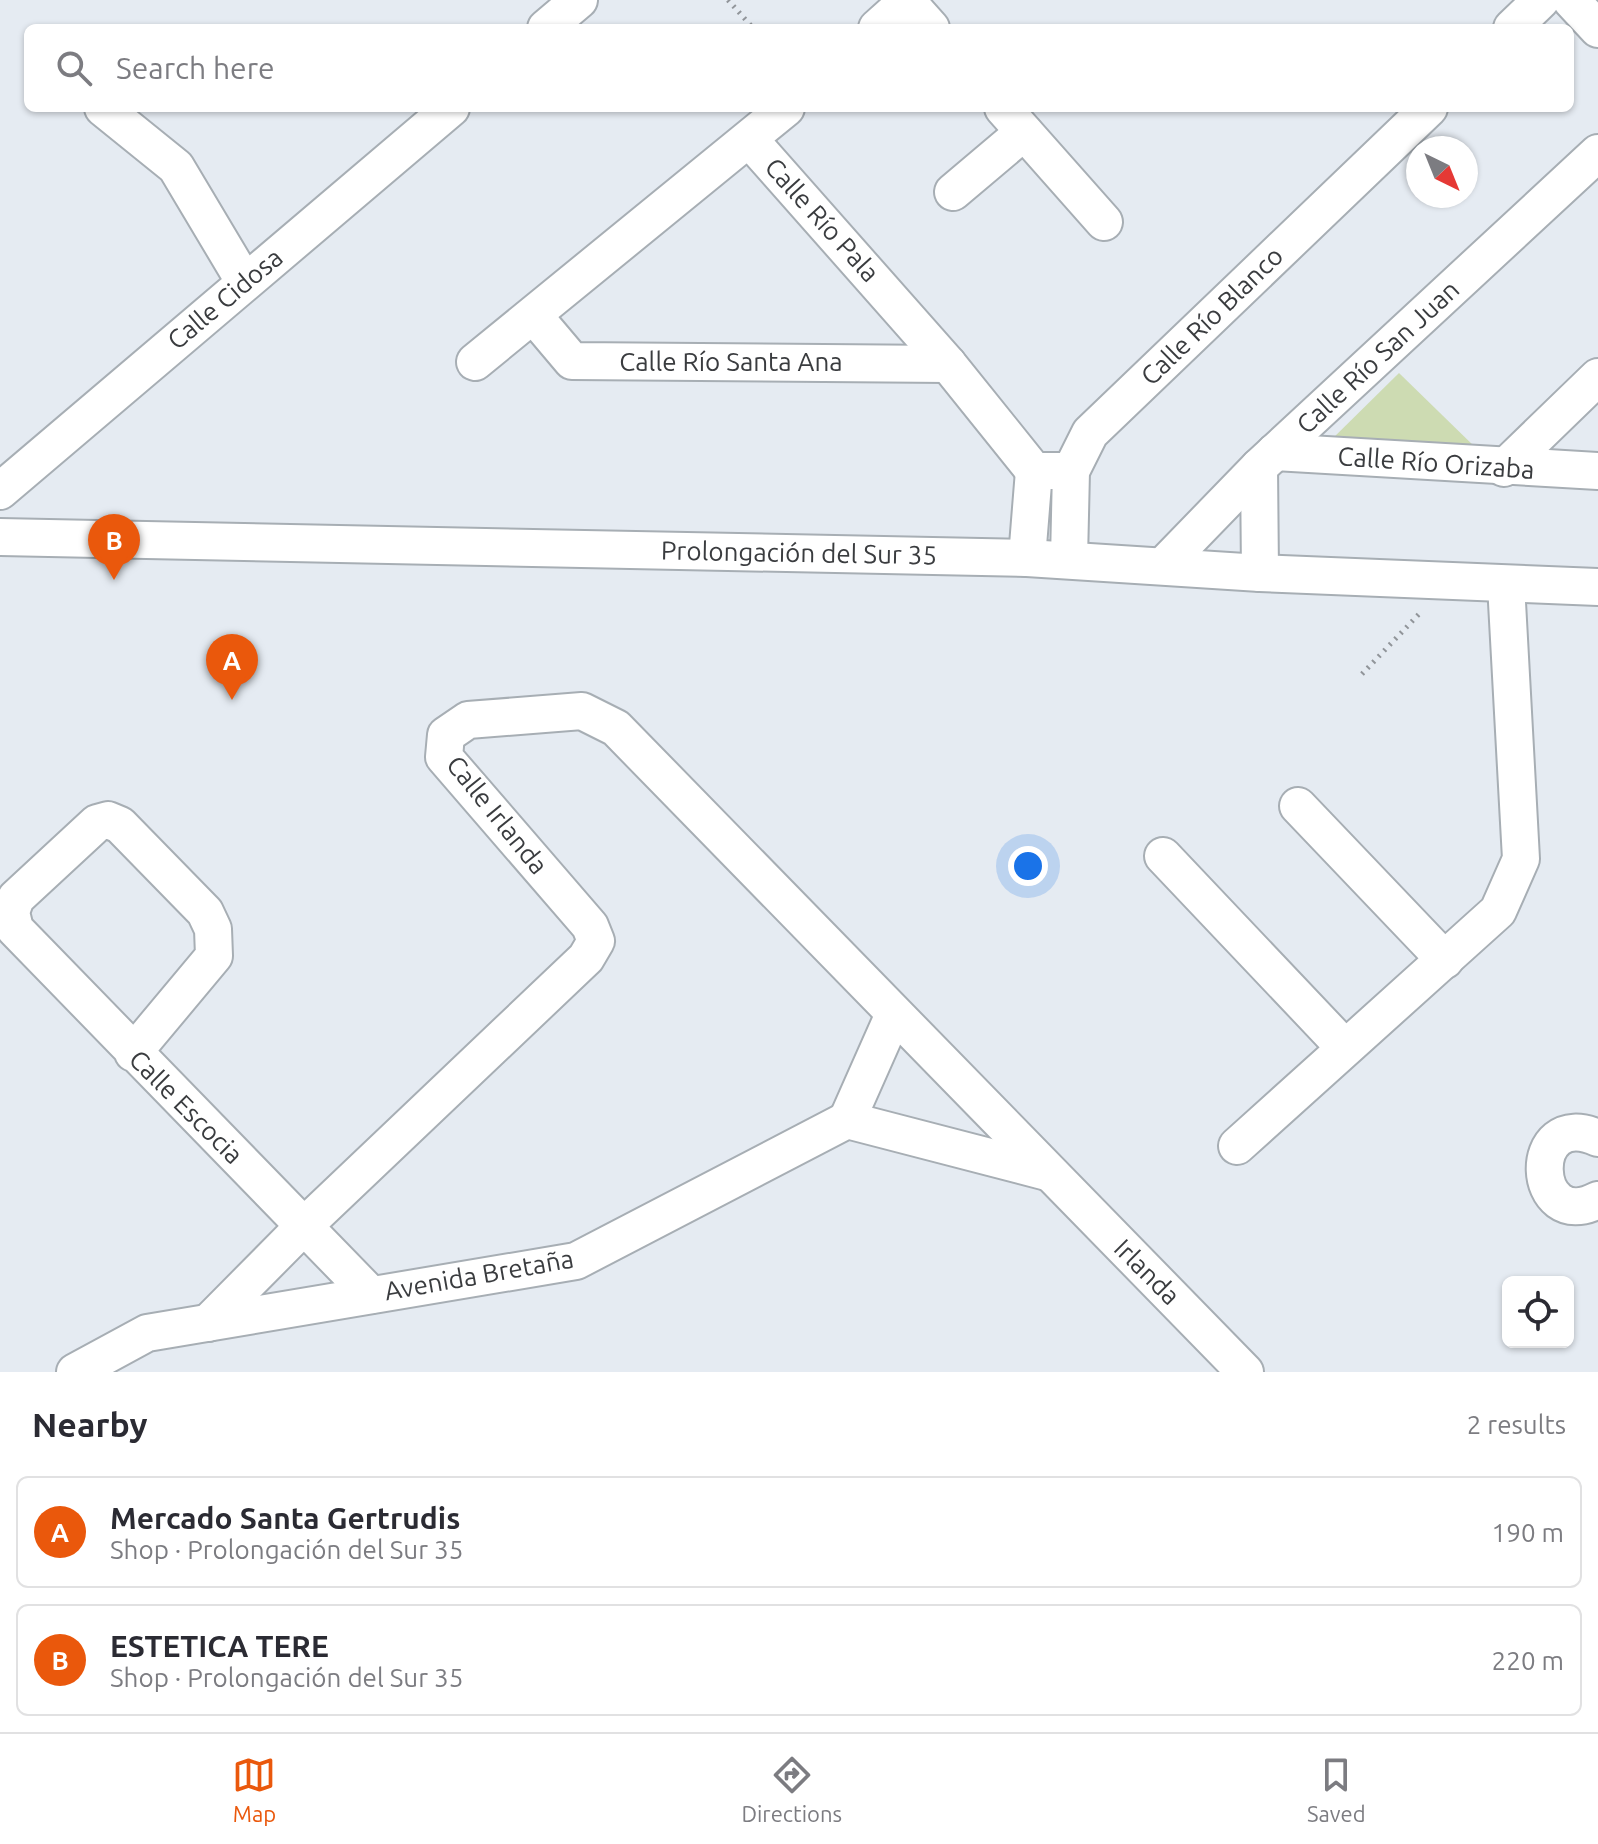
<!DOCTYPE html>
<meta charset="utf-8">
<style>
body{margin:0;font-family:Ubuntu,sans-serif;background:#f2f2f3;color:#2b2b33}
.controls{position:absolute;right:24px;bottom:24px;display:grid;overflow:hidden;border-radius:12px;box-shadow:0 2px 6px #0004}
.controls button{width:72px;height:72px;display:grid;place-items:center;padding:0;border:0;border-bottom:2px solid #e1e1e2;background:#fff;color:#2b2b33;font:40px sans-serif}
.compass{position:absolute;left:1406px;top:136px;width:72px;height:72px;border-radius:50%;background:#fff;box-shadow:0 2px 6px #0004;rotate:137deg}
.you{position:absolute;left:1028px;top:866px;width:28px;height:28px;margin:-20px;border:6px solid #fff;border-radius:50%;background:#1a73e8;box-shadow:0 0 0 12px #1a73e833}
.badge{display:grid;place-items:center;width:52px;height:52px;border-radius:50%;background:#ea580c;color:#fff;font-size:26px;font-weight:700}
.pin{position:absolute;translate:-50% -66px;filter:drop-shadow(0 2px 4px #0008)}
.pin::after{content:'';position:absolute;top:42px;width:28px;height:24px;background:inherit;clip-path:polygon(0 0,100% 0,50% 100%)}
.list{margin:0;padding:0;list-style:none}
h2{display:flex;justify-content:space-between;align-items:center;height:104px;margin:0;padding:0 32px;font-size:34px}
h2 small{font-size:26px;font-weight:400;color:#7c7c81}
.list li{display:grid;grid-template-columns:52px 1fr auto;gap:24px;align-items:center;box-sizing:border-box;height:112px;margin:0 16px 16px;padding:0 16px;border:2px solid #e1e1e2;border-radius:12px}
.list b{display:block;font-size:30px;white-space:nowrap}
.list p{margin:0;font-size:26px;white-space:nowrap;color:#7c7c81}
.list em{font-size:26px;font-style:normal;color:#7c7c81}
.icon{flex:none;width:44px;height:44px;fill:none;stroke:currentColor;stroke-width:2;stroke-linecap:round;stroke-linejoin:round}
.map{position:relative;flex:none;width:1598px;height:1372px;overflow:hidden}
.search{position:absolute;background:#fff;box-shadow:0 2px 6px #0004;left:24px;right:24px;top:24px;height:88px;display:flex;align-items:center;gap:20px;box-sizing:border-box;padding:0 28px;border-radius:12px;color:#7c7c81;font-size:30px}
.sheet{height:360px;background:#fff}
nav{display:flex;justify-content:space-around;align-items:center;box-sizing:border-box;height:112px;border-top:2px solid #e1e1e2;background:#fff;font-size:22px;color:#7c7c81}
nav a{display:grid;justify-items:center;gap:4px}
nav .on{color:#ea580c}
.map>svg:first-child{display:block}
.green{fill:#cddbb2}
.lines{fill:none;stroke-linecap:round;stroke-linejoin:round}
.minor-casing{stroke:#a7aeb4;stroke-width:40}
.path{stroke:#91959a;stroke-width:5;stroke-dasharray:2 6;stroke-linecap:butt}
.minor{stroke:#fff;stroke-width:36}
.labels{text-anchor:middle;stroke-width:7;stroke-linejoin:round;paint-order:stroke}
.street-label{font-size:26px;fill:#3a3c3f;stroke:#fff}
</style>
<div class="map">
<svg width="1598" height="1372" viewBox="0 0 1598 1372">
<rect width="100%" height="100%" fill="#e5ebf2"/>
<polygon class="green" points="1399,373 1478,450 1325,446"/>
<g class="lines">
<g class="minor-casing">
<g id="minor">
<polyline points="906,0 931,28"/>
<polyline points="1571,0 1598,29"/>
<polyline points="546,28 579,0"/>
<polyline points="877,28 907,1"/>
<polyline points="1512,28 1541,0"/>
<polyline points="103,108 176,167 244,281"/>
<polyline points="1003,108 1104,222"/>
<polyline points="750,140 948,364 1034,471 1071,471"/>
<polyline points="953,192 1024,132"/>
<polyline points="534,316 572,361 948,364"/>
<polyline points="475,362 786,108"/>
<polyline points="1275,452 1598,471"/>
<polyline points="1259,467 1260,573"/>
<polyline points="1504,468 1598,377"/>
<polyline points="0,491 451,108"/>
<polyline points="0,537 1027,558 1260,573 1598,587"/>
<polyline points="1027,558 1034,471"/>
<polyline points="1069,559 1071,471 1090,433 1429,108"/>
<polyline points="1163,566 1259,467 1598,153"/>
<polyline points="1298,806 1445,960"/>
<polyline points="1163,856 1345,1048"/>
<polyline points="133,1053 214,956 213,929 205,912 120,825 108,820 97,823 16,898 11,912 15,929 371,1295"/>
<polyline points="847,1120 894,1014"/>
<path d="M1598 1138C1524 1105 1530 1236 1598 1200"/>
<polyline points="1237,1146 1498,911 1521,859 1506,584"/>
<polyline points="208,1323 304,1226 586,958 596,941 590,926 444,757 446,735 468,720 582,711 616,728 1245,1372"/>
<polyline points="75,1372 147,1333 576,1261 847,1120 1047,1172"/>
</g>
</g>
<g class="path">
<polyline points="728,0 753,28"/>
<polyline points="1362,674 1421,612"/>
</g>
<use href="#minor" class="minor"/>
</g>
<g class="labels">
<g class="street-label">
<text transform="translate(822 220) rotate(48)" y="9">Calle Río Pala</text>
<text transform="translate(225 299) rotate(-40)" y="9">Calle Cidosa</text>
<text transform="translate(1212 316) rotate(-44)" y="9">Calle Río Blanco</text>
<text transform="translate(1378 357) rotate(-43)" y="9">Calle Río San Juan</text>
<text x="731" y="371">Calle Río Santa Ana</text>
<text transform="translate(1436 463) rotate(4)" y="9">Calle Río Orizaba</text>
<text transform="translate(799 553) rotate(1)" y="9">Prolongación del Sur 35</text>
<text transform="translate(497 815) rotate(51)" y="9">Calle Irlanda</text>
<text transform="translate(186 1107) rotate(45)" y="9">Calle Escocia</text>
<text transform="translate(1147 1272) rotate(45)" y="9">Irlanda</text>
<text transform="translate(479 1275) rotate(-10)" y="9">Avenida Bretaña</text>
</g>
</g>
</svg>
<div class="controls">
<button><svg class="icon" aria-label="locate" viewBox="0 0 24 24"><circle cx="12" cy="12" r="6"/><path d="M12 2v4M12 18v4M2 12h4M18 12h4"/></svg></button>
</div>
<svg class="compass" viewBox="-18 -18 36 36"><path d="M0-13l5 13h-10z" fill="#e53935"/><path d="M0 13l5-13h-10z" fill="#7c7c81"/></svg>
<div class="you"></div>
<div class="pin badge" style="left:232px;top:700px">A</div>
<div class="pin badge" style="left:114px;top:580px">B</div>
<div class="search"><svg class="icon" aria-label="search" viewBox="0 0 24 24"><circle cx="10" cy="10" r="6"/><path d="M15 15l6 6"/></svg>Search here</div>
</div>
<section class="sheet">
<h2>Nearby<small>2 results</small></h2>
<ul class="list">
<li><span class="badge">A</span><div><b>Mercado Santa Gertrudis</b><p>Shop · Prolongación del Sur 35</p></div><em>190 m</em></li>
<li><span class="badge">B</span><div><b>ESTETICA TERE</b><p>Shop · Prolongación del Sur 35</p></div><em>220 m</em></li>
</ul>
</section>
<nav>
<a class="on"><svg class="icon" aria-label="map" viewBox="0 0 24 24"><path d="M3 6l6-2 6 2 6-2v14l-6 2-6-2-6 2zM9 4v14M15 6v14"/></svg>Map</a>
<a><svg class="icon" aria-label="directions" viewBox="0 0 24 24"><path d="M12 3l9 9-9 9-9-9zM9 14v-3h6M13 9l2 2-2 2"/></svg>Directions</a>
<a><svg class="icon" aria-label="saved" viewBox="0 0 24 24"><path d="M7 4h10v16l-5-4-5 4z"/></svg>Saved</a>
</nav>
